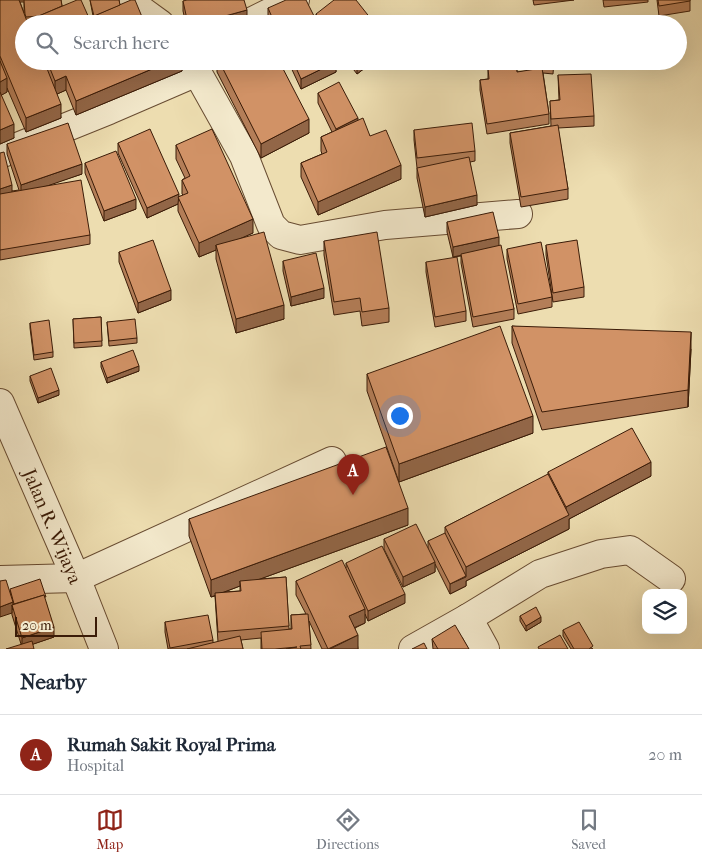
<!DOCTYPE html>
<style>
body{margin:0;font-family:"IM FELL French Canon",serif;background:#f6f6f7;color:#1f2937}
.controls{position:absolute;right:15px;bottom:15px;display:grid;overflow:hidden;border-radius:10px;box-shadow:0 5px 20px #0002}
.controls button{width:45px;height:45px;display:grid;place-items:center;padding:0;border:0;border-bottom:1px solid #e0e1e3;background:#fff;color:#1f2937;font:25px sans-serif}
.scale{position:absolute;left:15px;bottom:12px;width:82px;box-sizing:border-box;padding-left:5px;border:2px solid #3b1c08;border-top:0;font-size:14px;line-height:18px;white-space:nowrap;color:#3b1c08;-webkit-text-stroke:4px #f3e9cc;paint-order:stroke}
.you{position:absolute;left:399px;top:415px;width:18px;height:18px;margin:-12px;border:4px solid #fff;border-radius:50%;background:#1a73e8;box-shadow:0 0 0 8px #1a73e833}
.badge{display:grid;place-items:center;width:32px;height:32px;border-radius:50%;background:#8f2418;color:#fff;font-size:16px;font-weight:700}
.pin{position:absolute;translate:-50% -41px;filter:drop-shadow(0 1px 2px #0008)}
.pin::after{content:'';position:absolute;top:26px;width:18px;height:15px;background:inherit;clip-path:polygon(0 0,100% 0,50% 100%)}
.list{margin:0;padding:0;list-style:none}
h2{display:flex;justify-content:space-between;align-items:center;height:65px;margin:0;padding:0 20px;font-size:21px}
h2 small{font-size:16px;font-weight:400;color:#747a83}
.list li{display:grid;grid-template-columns:32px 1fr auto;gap:15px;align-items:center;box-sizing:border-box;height:80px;padding:0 20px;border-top:1px solid #e0e1e3}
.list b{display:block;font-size:19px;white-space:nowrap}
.list p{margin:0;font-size:16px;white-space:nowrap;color:#747a83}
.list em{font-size:16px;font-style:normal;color:#747a83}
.icon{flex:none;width:28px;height:28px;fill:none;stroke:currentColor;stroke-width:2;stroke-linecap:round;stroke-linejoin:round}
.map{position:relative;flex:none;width:702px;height:649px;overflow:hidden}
.search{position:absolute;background:#fff;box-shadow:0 5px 20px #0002;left:15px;right:15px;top:15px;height:55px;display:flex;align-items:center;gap:12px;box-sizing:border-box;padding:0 18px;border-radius:28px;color:#747a83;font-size:19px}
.sheet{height:145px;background:#fff}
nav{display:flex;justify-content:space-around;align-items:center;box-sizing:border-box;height:70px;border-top:1px solid #e0e1e3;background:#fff;font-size:14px;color:#747a83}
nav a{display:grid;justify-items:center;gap:2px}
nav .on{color:#8f2418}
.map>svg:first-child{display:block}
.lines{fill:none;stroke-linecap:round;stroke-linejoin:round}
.minor-casing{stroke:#684c32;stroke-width:30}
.minor{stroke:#f3e9cc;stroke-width:28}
.wall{fill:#b47e58;stroke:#3b1c08;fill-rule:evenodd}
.shaded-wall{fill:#926647;stroke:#3b1c08}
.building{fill:#d19266;stroke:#3b1c08}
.labels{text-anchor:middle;stroke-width:4;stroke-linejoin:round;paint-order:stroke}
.street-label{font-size:19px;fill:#3b1c08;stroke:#f3e9cc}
</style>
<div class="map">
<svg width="702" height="649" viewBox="0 0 702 649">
<rect width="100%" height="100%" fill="#edddb0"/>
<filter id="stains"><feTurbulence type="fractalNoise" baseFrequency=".004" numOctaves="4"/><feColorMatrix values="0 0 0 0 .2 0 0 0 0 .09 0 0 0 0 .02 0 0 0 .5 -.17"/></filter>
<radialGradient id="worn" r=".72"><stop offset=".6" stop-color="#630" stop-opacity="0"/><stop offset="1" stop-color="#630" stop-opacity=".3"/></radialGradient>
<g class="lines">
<g class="minor-casing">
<g id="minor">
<polyline points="127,0 160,24"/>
<polyline points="247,24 295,0"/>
<polyline points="189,61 197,72 244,156 271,225 281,235 300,240 385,225 518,214"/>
<polyline points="0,154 109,110 197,72"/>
<polyline points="0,403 76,578 104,649"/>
<polyline points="0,580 76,578 332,461"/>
<polyline points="468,618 485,649"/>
<polyline points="413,649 468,618 540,574 601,554 630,550 671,579"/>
</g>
</g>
<use href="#minor" class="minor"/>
</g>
<g class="wall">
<path d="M0 0H61L62 6 89 18 93 16 90 0H119L120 5 145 24H29V22H28L24 61H182V71L76 115 66 90 57 94 61 118 26 132 7 88V92L1 95 14 138 0 144ZM20 2H24V13Z"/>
<polygon points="533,0 574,0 534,5"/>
<polygon points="603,0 648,0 648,2 604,7"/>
<polygon points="657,0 690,0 690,11 659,16"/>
<polygon points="183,1 247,20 234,24 186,24 183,11"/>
<polygon points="268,8 316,21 316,14 375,24 270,24 268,18"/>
<polygon points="217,61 279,61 309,133 261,158 217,72"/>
<polygon points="288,61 335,61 336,72 301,89"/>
<polygon points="347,61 374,61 357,74"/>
<polygon points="465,61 528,61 527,68 517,67 517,72 529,71 529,61 554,61 553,74 543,73 549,114 549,124 487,134 480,90 480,80 488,79 488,68 497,67 465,65"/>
<polygon points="558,75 594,116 594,126 558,128 568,189 568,199 521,207 510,143 510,133 551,126 550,101 559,100"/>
<polygon points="318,93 358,120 401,179 318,215 301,177 301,163 322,154 321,151 321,137 332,132 318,103"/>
<polygon points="414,130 475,151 475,161 470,162 477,205 425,217 417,178 417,168 414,140"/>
<polygon points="118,143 179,197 183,195 182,194 182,180 185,178 176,159 176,145 253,233 243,237 284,319 236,333 216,259 216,250 199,257 178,211 178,204 147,218 118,153"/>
<polygon points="7,144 82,174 48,185 90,235 90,244 0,260 0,153 12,191 19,190 7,154"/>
<polygon points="85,163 136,209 104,221 85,173"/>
<polygon points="447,222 499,245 514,309 514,319 473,327 461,263 461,256 453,257 447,232"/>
<polygon points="324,241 389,308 389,322 362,326 360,311 334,315 324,255"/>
<polygon points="546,245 584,287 584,297 553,302 546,255"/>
<polygon points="507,249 552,297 552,307 518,314 507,259"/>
<polygon points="119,252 171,300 138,313 119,262"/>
<polygon points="283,261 324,298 291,306 283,271"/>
<polygon points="426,262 466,311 466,321 435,327 426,272"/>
<polygon points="101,317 102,346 74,348 73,319"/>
<polygon points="107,322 137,338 137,343 109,346"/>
<polygon points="30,323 53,352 53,357 34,360 30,328"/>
<polygon points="512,326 691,349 688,407 542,430 512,343"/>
<polygon points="101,362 139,371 107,383 101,367"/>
<polygon points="367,374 533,433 399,482 367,391"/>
<polygon points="30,376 59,395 38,403 30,381"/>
<polygon points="548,472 651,476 569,519 569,529 466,581 466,586 450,594 435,564 435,572 403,587 384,549 384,539 428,549 428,541 445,535 445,527 548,475"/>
<path d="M189 519 408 525 260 579 286 577 289 629H291V615L306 614 296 595V581L346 568V563L405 603 368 621 365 614V623L355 628 358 649H322L309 621 311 649H261V638L241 640 243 649H168L165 632V622L213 640V643L218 642 215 596 211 597 189 536ZM240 586V591L224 592Z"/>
<polygon points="10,591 46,602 54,637 33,644 21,644 12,615"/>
<polygon points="520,616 541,622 526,631 520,621"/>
<polygon points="563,630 593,649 571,649 563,636"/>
<polygon points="432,639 469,649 433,649"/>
</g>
<g class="shaded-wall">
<polygon points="247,10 247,20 234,24 196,24"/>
<polygon points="171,61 182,61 182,71 76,115 76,101"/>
<polygon points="361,61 374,61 357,74 357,64"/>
<polygon points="336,62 336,72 301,89 301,79"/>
<polygon points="66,76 66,90 55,95 55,81"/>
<polygon points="7,78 7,92 0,96 0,82"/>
<polygon points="61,104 61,118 26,132 26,118"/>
<polygon points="358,118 358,128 336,139 336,129"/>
<polygon points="309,119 309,133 261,158 261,144"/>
<polygon points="14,124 14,138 0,144 0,130"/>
<polygon points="82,164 82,174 21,195 21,185"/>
<polygon points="401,165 401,179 318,215 318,202"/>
<polygon points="12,185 12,195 0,198 0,189"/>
<polygon points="179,194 178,204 147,218 147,208"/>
<polygon points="477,195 477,205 425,217 425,207"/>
<polygon points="136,199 136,209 104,221 104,211"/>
<polygon points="253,219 253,233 217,249 216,245 216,250 199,257 199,243"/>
<polygon points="499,237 499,247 453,257 453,247"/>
<polygon points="324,288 324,298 291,306 291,297"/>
<polygon points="171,290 171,300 138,313 138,303"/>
<polygon points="284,305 284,319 236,333 236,319"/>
<polygon points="691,332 691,349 688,407 688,390"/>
<polygon points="139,366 139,371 107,383 107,378"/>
<polygon points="59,390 59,395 38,403 38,398"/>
<polygon points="533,416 533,433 399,482 399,464"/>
<polygon points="651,462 651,476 569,519 569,529 466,581 466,586 450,594 450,584 466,577 466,567 566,516 566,507"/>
<polygon points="408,508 408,525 241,586 240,581 240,586 211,597 211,580"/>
<polygon points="435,562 435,572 403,587 403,577"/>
<polygon points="405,594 405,603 368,621 368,611"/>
<polygon points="13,602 13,610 12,605 12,613 0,617 0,607"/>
<polygon points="365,609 365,623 349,630 349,616"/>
<polygon points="541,617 541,622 526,631 526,626"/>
<polygon points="54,627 54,637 22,648 22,638"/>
<polygon points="358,635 358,649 330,649"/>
</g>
<g class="building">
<polygon points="0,0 19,0 28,24 24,24 24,61 44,61 61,104 26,118 0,56"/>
<polygon points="24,0 61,0 62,6 39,16 26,17 25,14"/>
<polygon points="77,0 81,0 89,18 131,0 135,0 145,24 31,24 29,20"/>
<polygon points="90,0 119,0 120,5 94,16"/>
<polygon points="187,0 244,0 247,10 196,24 188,24 183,1"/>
<polygon points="286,0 306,0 318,24 275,24 268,8"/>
<polygon points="334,0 356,0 375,24 324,24 316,14"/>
<polygon points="658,0 690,0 690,1 659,6"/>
<polygon points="466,23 496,24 466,24"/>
<polygon points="0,61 7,78 0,82"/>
<polygon points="47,61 171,61 76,101 66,76 55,81"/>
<polygon points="219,61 279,61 309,119 261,144"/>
<polygon points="293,61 335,61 336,62 301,79"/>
<polygon points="355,61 361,61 357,64"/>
<polygon points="529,61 554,61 553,64 529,63"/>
<polygon points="516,63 517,72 542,68 549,114 487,124 480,80 489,79 488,68"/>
<polygon points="591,74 594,116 551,119 550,101 560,100 558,75"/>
<polygon points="339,82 358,118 336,129 318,93"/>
<polygon points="0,92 14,124 0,130"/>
<polygon points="363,118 370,136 386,130 401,165 318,202 301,163 327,152 321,137"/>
<polygon points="68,123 82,164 21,185 7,144"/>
<polygon points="472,123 475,151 417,158 414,130"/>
<polygon points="558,125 568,189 521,197 510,133"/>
<polygon points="150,129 179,194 147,208 118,143"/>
<polygon points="212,129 253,219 199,243 178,197 188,193 182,180 190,176 176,145"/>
<polygon points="116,151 136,199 104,211 85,163"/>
<polygon points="4,152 12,185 0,189 0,153"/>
<polygon points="469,157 477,195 425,207 417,168"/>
<polygon points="81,180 90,235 0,250 0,194"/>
<polygon points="493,212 499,237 453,247 447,222"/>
<polygon points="264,232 284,305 236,319 216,245"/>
<polygon points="377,232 389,308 362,312 360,298 334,302 324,241"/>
<polygon points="153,240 171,290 138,303 119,252"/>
<polygon points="577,240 584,287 553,293 546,245"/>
<polygon points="541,242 552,297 518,304 507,249"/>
<polygon points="501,245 514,309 473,317 461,254"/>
<polygon points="316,253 324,288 291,297 283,261"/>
<polygon points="457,257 466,311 435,317 426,262"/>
<polygon points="101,317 102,341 74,343 73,319"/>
<polygon points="135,319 137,338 109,341 107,322"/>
<polygon points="49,320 53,352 34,355 30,323"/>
<polygon points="500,326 533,416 399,464 367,374"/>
<polygon points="512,326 691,332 688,390 542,412"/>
<polygon points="133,350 139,366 107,378 101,362"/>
<polygon points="51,368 59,390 38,398 30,376"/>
<polygon points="632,428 651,462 566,507 548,472"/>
<polygon points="386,447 408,508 211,580 189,519"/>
<polygon points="548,474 569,515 466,567 445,527"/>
<polygon points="416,524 435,562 403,577 384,539"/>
<polygon points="445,533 466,576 450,584 428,541"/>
<polygon points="382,546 405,594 368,611 346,563"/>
<polygon points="342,560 365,609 349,616 358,635 328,649 296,581"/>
<polygon points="286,577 289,626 218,632 215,593 241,591 240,581"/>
<polygon points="40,579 46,597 44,597 44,595 14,604 10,589"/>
<polygon points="6,580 13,602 0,607 0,581"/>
<polygon points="44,595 54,627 22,638 12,605"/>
<polygon points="536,607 541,617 526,626 520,616"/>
<polygon points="308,614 311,645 300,646 301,649 286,649 297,647 275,649 262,649 261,632 292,629 291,615"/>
<polygon points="208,615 213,640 170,648 165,622"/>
<polygon points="579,622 593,646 589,649 574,649 563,630"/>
<polygon points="455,625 469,649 438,649 432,639"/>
<polygon points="560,635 568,649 539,649 538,647"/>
<polygon points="240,636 243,649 187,649"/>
<polygon points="32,641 34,649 6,649"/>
<polygon points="424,643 427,649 412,649"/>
</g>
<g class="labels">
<g class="street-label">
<text transform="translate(53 526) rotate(67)" y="7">Jalan R. Wijaya</text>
</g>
</g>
<rect width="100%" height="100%" filter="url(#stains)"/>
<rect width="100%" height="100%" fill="url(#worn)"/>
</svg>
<div class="controls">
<button><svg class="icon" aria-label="layers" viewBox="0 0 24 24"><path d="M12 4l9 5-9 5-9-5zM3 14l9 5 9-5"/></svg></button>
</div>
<div class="scale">20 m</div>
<div class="you"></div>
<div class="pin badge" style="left:353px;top:495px">A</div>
<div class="search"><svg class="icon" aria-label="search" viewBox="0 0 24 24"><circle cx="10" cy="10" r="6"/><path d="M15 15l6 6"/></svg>Search here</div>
</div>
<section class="sheet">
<h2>Nearby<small></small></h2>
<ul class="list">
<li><span class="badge">A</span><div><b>Rumah Sakit Royal Prima</b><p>Hospital</p></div><em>20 m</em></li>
</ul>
</section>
<nav>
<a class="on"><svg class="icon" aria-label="map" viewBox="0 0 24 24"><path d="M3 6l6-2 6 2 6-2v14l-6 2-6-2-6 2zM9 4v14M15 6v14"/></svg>Map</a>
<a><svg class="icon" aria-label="directions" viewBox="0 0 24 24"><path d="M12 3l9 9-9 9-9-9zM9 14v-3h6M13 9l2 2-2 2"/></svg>Directions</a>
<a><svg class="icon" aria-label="saved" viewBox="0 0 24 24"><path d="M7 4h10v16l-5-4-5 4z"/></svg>Saved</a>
</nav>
